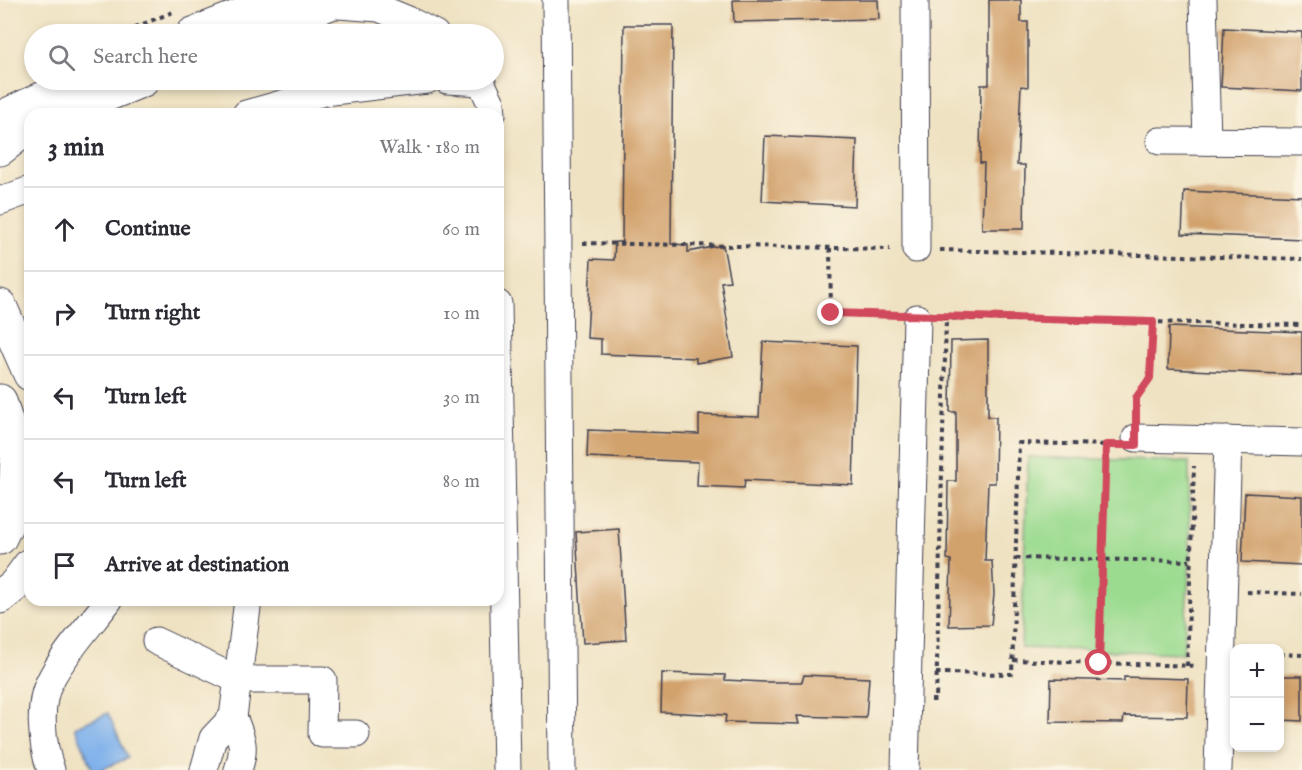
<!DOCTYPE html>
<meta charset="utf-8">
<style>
body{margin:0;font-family:"IM FELL English",serif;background:#f2f2f3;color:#2b2b33}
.controls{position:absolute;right:18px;bottom:18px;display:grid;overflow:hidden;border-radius:12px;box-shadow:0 3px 9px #0003}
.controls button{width:54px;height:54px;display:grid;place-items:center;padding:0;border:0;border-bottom:2px solid #e1e1e2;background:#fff;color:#2b2b33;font:30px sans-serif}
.stop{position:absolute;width:18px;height:18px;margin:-14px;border:4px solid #d1495b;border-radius:50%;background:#fff}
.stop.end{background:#d1495b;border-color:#fff;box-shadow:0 2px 6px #0008}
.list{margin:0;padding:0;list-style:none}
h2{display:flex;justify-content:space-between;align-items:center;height:78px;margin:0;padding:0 24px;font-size:26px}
h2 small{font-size:20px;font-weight:400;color:#7c7c81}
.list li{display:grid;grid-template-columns:39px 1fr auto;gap:18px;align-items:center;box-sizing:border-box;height:84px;padding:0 24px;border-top:2px solid #e1e1e2}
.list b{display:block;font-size:22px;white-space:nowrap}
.list em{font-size:20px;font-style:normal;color:#7c7c81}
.icon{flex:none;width:33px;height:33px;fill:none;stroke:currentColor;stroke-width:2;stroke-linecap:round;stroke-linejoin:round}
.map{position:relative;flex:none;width:1302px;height:770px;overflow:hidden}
.search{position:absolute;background:#fff;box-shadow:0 3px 9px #0003;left:24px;top:24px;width:480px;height:66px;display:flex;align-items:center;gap:15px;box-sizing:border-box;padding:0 21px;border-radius:33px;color:#7c7c81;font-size:22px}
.panel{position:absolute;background:#fff;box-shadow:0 3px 9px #0003;left:24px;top:108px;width:480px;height:498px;border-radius:18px}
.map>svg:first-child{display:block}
.green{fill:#9bdb90;stroke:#5e7e66;stroke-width:1.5}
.water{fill:#7fb1eb;stroke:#506a93;stroke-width:1.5}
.building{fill:#d2a26d}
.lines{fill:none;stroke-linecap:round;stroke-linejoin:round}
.minor-casing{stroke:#413f4f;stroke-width:29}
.highway-casing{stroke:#413f4f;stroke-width:35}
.path{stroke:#413f4f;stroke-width:4;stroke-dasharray:4.5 4.5;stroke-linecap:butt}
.minor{stroke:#fff;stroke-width:27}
.highway{stroke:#fff;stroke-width:33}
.route{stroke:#d1495b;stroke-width:8}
</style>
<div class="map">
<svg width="1302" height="770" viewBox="0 0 1302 770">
<rect width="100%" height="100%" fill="#fcf5e5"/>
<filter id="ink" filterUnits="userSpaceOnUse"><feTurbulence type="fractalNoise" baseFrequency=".0167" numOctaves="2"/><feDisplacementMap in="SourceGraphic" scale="12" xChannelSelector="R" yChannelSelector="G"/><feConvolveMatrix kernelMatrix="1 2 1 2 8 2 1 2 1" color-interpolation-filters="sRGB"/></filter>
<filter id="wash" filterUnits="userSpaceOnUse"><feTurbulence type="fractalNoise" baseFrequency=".008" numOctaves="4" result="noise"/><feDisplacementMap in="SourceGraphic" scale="24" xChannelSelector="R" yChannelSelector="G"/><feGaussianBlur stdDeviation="1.35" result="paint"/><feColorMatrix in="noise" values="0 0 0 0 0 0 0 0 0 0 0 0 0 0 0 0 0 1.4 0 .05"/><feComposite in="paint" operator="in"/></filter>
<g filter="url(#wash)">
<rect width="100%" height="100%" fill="#efe2c2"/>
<polygon class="green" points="1028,457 1189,462 1190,561 1183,653 1021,648"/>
<polygon class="water" points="108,713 128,758 100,770 93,770 75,727"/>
<g id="blocks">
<g class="building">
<polygon points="733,0 878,0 879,19 734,22"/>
<polygon points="989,0 1021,0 1021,22 1028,22 1028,87 1021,86 1017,165 1025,165 1024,229 982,229 984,163 980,163 981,85 989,85"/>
<polygon points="624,25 673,25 671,244 688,245 688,252 723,245 730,281 721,282 733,357 696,363 696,358 601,354 601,339 587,338 591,259 614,260 615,242 622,242"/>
<polygon points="1224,28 1302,32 1302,91 1221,87"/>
<polygon points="765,136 857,140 855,206 762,201"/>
<polygon points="1184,191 1302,196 1302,239 1182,234"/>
<polygon points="1169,327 1302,332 1302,375 1168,369"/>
<polygon points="988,340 988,417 996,417 995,483 988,483 985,561 992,561 994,594 991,625 949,626 951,560 947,559 948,481 956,481 956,412 950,412 951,341"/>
<polygon points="763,342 857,346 853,485 745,480 744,488 697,486 698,462 587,457 588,430 699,434 699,415 759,417"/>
<polygon points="1245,493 1302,496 1302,565 1242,562"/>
<polygon points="619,529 626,640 583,643 576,532"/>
<polygon points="662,673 725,675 725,680 764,682 802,682 804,675 869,678 866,718 797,716 799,724 725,722 726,715 661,712"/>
<polygon points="1280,676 1302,676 1302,721 1280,720"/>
<polygon points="1124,677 1188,679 1187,717 1124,716 1123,723 1050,722 1051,679 1124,681"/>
</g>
</g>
</g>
<g filter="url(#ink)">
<use href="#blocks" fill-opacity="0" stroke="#413f4f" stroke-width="1.5"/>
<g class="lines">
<g class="minor-casing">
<g id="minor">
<polyline points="556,0 562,770"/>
<polyline points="915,0 916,249"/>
<polyline points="1203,0 1207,141"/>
<polyline points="325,4 379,8 408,20 435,34"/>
<polyline points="447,80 482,82"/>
<polyline points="480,80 491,103 492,114"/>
<polyline points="246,114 324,92 427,80"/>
<polyline points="1160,141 1302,142"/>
<polyline points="0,201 30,190"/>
<polyline points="498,304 507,770"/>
<polyline points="1136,438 1302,442"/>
<polyline points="156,641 238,680 323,680 322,734 356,734"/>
<path d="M233 717C242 739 246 747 238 770"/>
<path d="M51 770C42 745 37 703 51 679 65 652 91 624 109 600"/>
<polyline points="204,770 213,738 233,717 248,600"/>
<polyline points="905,770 917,318"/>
<polyline points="1218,770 1228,440"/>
</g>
</g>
<g class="highway-casing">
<g id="highway">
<polyline points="256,33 338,0"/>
<polyline points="193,34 280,0"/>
<polyline points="60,114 143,80"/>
<polyline points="0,118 83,80"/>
<polyline points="0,149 27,128"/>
<polyline points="0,306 30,374"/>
<polyline points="0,401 17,456 14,509 0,538"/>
<polyline points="0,597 15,585 30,565"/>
</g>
</g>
<g class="path">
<polyline points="118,34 173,12"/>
<polyline points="583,243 890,249"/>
<polyline points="830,248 831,313 893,316"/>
<polyline points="940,250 1302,259"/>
<polyline points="943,318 1302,325"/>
<polyline points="1136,412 1136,398 1150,378 1153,322"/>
<polyline points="1016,558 1190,561"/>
<polyline points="1247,592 1302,594"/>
<polyline points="1280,654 1302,655"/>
<polyline points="1013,660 1099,663 1106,445"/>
<polyline points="1099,663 1198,666"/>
<polyline points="1187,666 1194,466"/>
<polyline points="936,673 1012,674 1019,443 1114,445"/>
<polyline points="931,700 936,700 946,318"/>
</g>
<use href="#minor" class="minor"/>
<use href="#highway" class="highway"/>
</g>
</g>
<g class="lines" filter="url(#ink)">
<polyline class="route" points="831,313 1153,322 1150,378 1136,398 1136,445 1106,445 1099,663"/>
</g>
</svg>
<div class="controls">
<button>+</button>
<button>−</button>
</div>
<div class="stop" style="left:1099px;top:663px"></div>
<div class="stop end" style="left:831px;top:313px"></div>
<div class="search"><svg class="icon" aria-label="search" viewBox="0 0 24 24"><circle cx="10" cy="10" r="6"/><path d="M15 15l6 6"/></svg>Search here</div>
<section class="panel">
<h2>3 min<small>Walk · 180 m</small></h2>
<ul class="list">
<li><svg class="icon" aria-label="ahead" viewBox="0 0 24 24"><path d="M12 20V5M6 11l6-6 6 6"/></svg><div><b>Continue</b></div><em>60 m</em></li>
<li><svg class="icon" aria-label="right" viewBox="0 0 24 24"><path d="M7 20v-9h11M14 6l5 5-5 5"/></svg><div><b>Turn right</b></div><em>10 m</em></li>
<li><svg class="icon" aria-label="left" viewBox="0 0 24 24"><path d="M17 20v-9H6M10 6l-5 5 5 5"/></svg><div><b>Turn left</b></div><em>30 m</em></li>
<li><svg class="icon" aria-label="left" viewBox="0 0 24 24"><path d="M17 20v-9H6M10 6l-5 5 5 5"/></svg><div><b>Turn left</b></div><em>80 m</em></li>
<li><svg class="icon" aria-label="arrive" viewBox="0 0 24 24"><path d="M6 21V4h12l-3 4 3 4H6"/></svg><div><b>Arrive at destination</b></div></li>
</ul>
</section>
</div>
